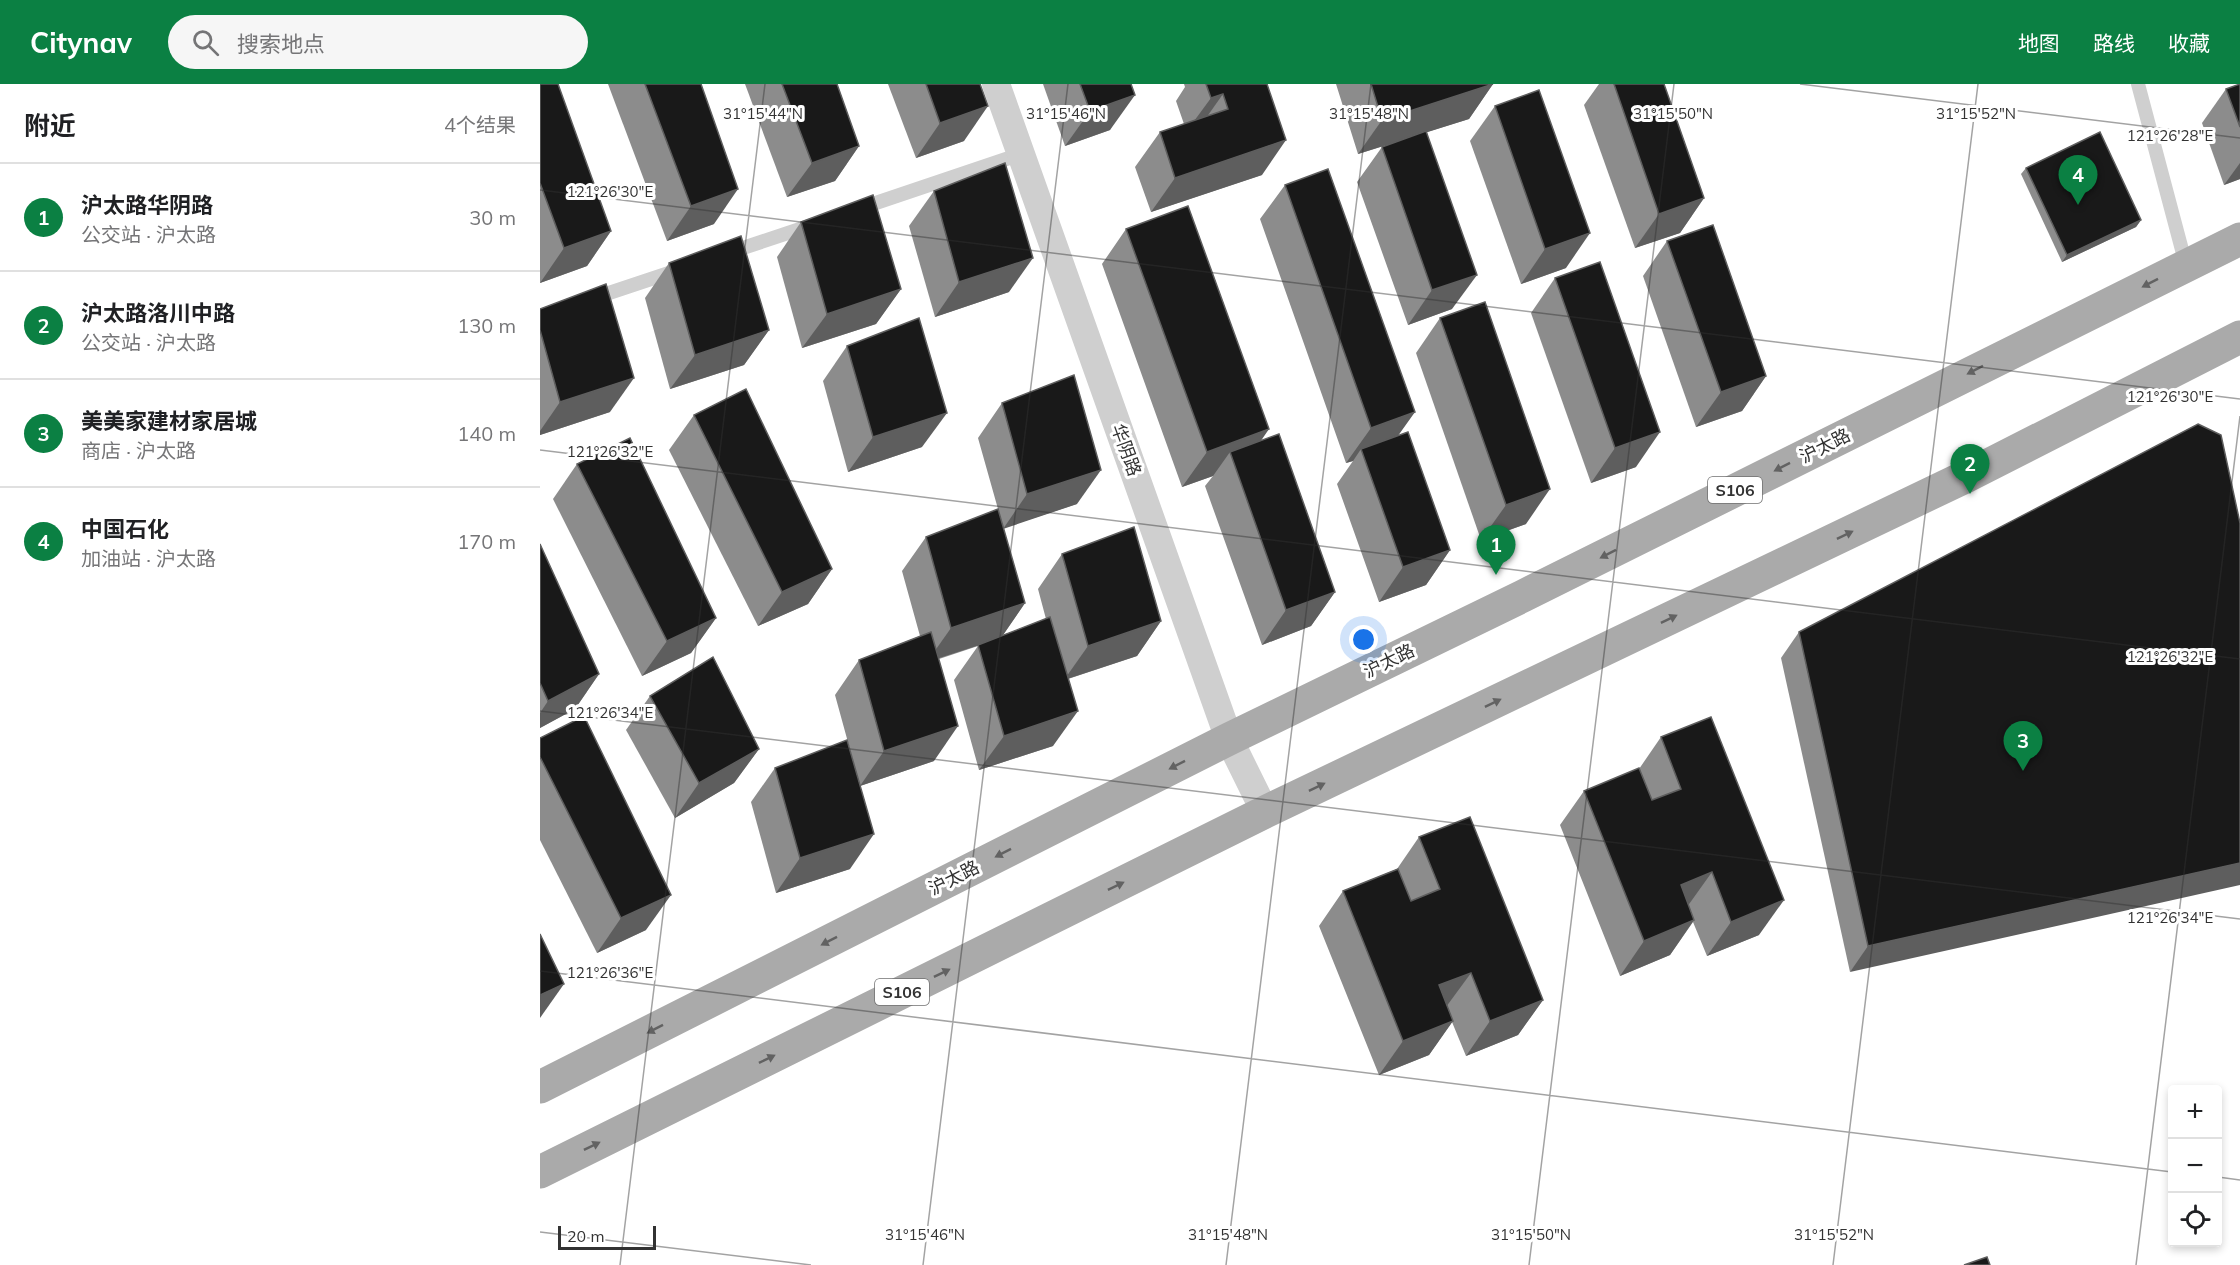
<!DOCTYPE html>
<html lang="zh">
<meta charset="utf-8">
<style>
body{margin:0;font-family:Mulish,"Noto Sans SC",sans-serif;background:#f6f6f6;color:#202124}
.controls{position:absolute;right:18px;bottom:18px;display:grid;overflow:hidden;border-radius:6px;box-shadow:0 3px 9px #0003}
.controls button{width:54px;height:54px;display:grid;place-items:center;padding:0;border:0;border-bottom:2px solid #e0e0e0;background:#fff;color:#202124;font:30px sans-serif}
.scale{position:absolute;left:18px;bottom:15px;width:98px;box-sizing:border-box;padding-left:6px;border:3px solid #323232;border-top:0;font-size:16px;line-height:21px;white-space:nowrap;color:#323232;-webkit-text-stroke:4px #fff;paint-order:stroke}
.you{position:absolute;left:824px;top:556px;width:21px;height:21px;margin:-15px;border:4px solid #fff;border-radius:50%;background:#1a73e8;box-shadow:0 0 0 9px #1a73e833}
.badge{display:grid;place-items:center;width:39px;height:39px;border-radius:50%;background:#0b8043;color:#fff;font-size:20px;font-weight:700}
.pin{position:absolute;translate:-50% -50px;filter:drop-shadow(0 2px 3px #0008)}
.pin::after{content:'';position:absolute;top:32px;width:21px;height:18px;background:inherit;clip-path:polygon(0 0,100% 0,50% 100%)}
.list{margin:0;padding:0;list-style:none}
h2{display:flex;justify-content:space-between;align-items:center;height:78px;margin:0;padding:0 24px;font-size:26px}
h2 small{font-size:20px;font-weight:400;color:#757577}
.list li{display:grid;grid-template-columns:39px 1fr auto;gap:18px;align-items:center;box-sizing:border-box;height:108px;padding:0 24px;border-top:2px solid #e0e0e0}
.list b{display:block;font-size:22px;white-space:nowrap}
.list p{margin:0;font-size:20px;white-space:nowrap;color:#757577}
.list em{font-size:20px;font-style:normal;color:#757577}
.icon{flex:none;width:33px;height:33px;fill:none;stroke:currentColor;stroke-width:2;stroke-linecap:round;stroke-linejoin:round}
.map{position:relative;flex:none;width:1700px;height:1181px;overflow:hidden}
header{display:flex;align-items:center;gap:36px;box-sizing:border-box;height:84px;padding:0 30px;background:#0b8043;color:#fff}
header strong{font-size:28px}
nav{display:flex;gap:33px;margin-inline-start:auto;font-size:21px}
.search{width:420px;height:54px;background:#f6f6f6;display:flex;align-items:center;gap:15px;box-sizing:border-box;padding:0 21px;border-radius:33px;color:#757577;font-size:22px}
main{display:flex}
aside{flex:1;background:#fff}
.map>svg:first-child{display:block}
.lines{fill:none;stroke-linecap:round;stroke-linejoin:round}
.service{stroke:#cfcfcf;stroke-width:14}
.minor{stroke:#cfcfcf;stroke-width:28}
.primary{stroke:#aaa;stroke-width:33}
.wall{fill:#8c8c8c}
.shaded-wall{fill:#5e5e5e}
.building{fill:#191919;stroke:#5e5e5e;stroke-width:1.5}
.oneway{fill:#626262}
.ticks{fill:none;stroke:#323232;stroke-width:1.5;stroke-opacity:0.45}
.labels{text-anchor:middle;stroke-width:6;stroke-linejoin:round;paint-order:stroke}
.shield{fill:#fff;stroke:#707070;stroke-width:1.5}
.shield-label{font-size:16px;font-weight:bold;fill:#323232}
.street-label{font-size:18px;fill:#323232;stroke:#fff}
.ticks-label{font-size:15px;text-anchor:middle;fill:#323232;stroke:#fff;stroke-width:6;stroke-linejoin:round;paint-order:stroke}
</style>
<header>
<strong>Citynav</strong>
<div class="search"><svg class="icon" aria-label="search" viewBox="0 0 24 24"><circle cx="10" cy="10" r="6"/><path d="M15 15l6 6"/></svg>搜索地点</div>
<nav><a>地图</a><a>路线</a><a>收藏</a></nav>
</header>
<main>
<aside>
<h2>附近<small>4个结果</small></h2>
<ul class="list">
<li><span class="badge">1</span><div><b>沪太路华阴路</b><p>公交站 · 沪太路</p></div><em>30 m</em></li>
<li><span class="badge">2</span><div><b>沪太路洛川中路</b><p>公交站 · 沪太路</p></div><em>130 m</em></li>
<li><span class="badge">3</span><div><b>美美家建材家居城</b><p>商店 · 沪太路</p></div><em>140 m</em></li>
<li><span class="badge">4</span><div><b>中国石化</b><p>加油站 · 沪太路</p></div><em>170 m</em></li>
</ul>
</aside>
<div class="map">
<svg width="1700" height="1181" viewBox="0 0 1700 1181">
<rect width="100%" height="100%" fill="#fff"/>
<g class="lines">
<g class="service">
<polyline points="1598,0 1646,181"/>
<polyline points="318,125 481,70"/>
<polyline points="188,169 272,141"/>
<polyline points="51,215 138,186"/>
</g>
<polyline class="minor" points="456,0 689,655 725,728"/>
<g class="primary">
<polyline points="0,1003 689,655 983,512 1700,155"/>
<polyline points="0,1088 725,728 1427,392 1700,253"/>
</g>
</g>
<g class="wall">
<polygon points="0,0 71,147 47,182 0,199"/>
<polygon points="68,0 161,0 174,140 127,157"/>
<polygon points="205,0 297,0 319,62 295,97 247,113"/>
<polygon points="348,0 440,0 424,57 376,74"/>
<polygon points="503,0 591,0 570,46 525,62"/>
<polygon points="644,0 727,0 722,91 611,128 595,83 620,48 644,40 636,17 645,3"/>
<polygon points="796,0 953,0 929,35 887,48 912,225 868,241 817,98 842,63 853,59 818,70"/>
<polygon points="1059,0 1124,0 1164,114 1140,149 1095,164 1044,21"/>
<polygon points="1700,0 1700,95 1684,101 1662,39 1686,5"/>
<polygon points="955,22 1026,184 981,200 930,57"/>
<polygon points="1486,84 1601,136 1596,143 1522,178 1481,90"/>
<polygon points="745,101 910,466 886,501 839,518 797,400 813,377 806,379 720,135"/>
<polygon points="394,107 469,208 395,233 369,142"/>
<polygon points="261,138 361,205 336,240 262,264 237,173"/>
<polygon points="586,145 721,356 795,508 771,542 722,561 665,402 673,392 642,403 562,180"/>
<polygon points="1127,157 1226,292 1202,327 1156,343 1103,192"/>
<polygon points="129,179 229,246 204,281 130,305 105,214"/>
<polygon points="1015,194 1096,383 1051,399 991,229"/>
<polygon points="0,225 70,328 0,351"/>
<polygon points="900,234 986,440 941,456 876,269"/>
<polygon points="307,262 382,363 308,388 283,297"/>
<polygon points="462,319 537,420 463,444 485,519 463,551 506,535 498,505 522,470 621,537 597,572 528,595 513,662 439,686 414,596 438,562 399,575 394,677 320,702 295,611 319,576 380,552 362,487 386,453 458,425 438,354"/>
<polygon points="154,331 292,485 268,520 218,542 129,366"/>
<polygon points="37,380 176,534 151,569 102,592 13,415"/>
<polygon points="1700,439 1310,888 1241,574 1259,548"/>
<polygon points="0,460 59,590 35,625 0,644"/>
<polygon points="110,612 219,665 194,699 135,734 86,646"/>
<polygon points="1121,653 1219,851 1167,872 1153,838 1130,871 1080,892 1020,741 1044,707 1099,685"/>
<polygon points="0,674 106,846 57,869 0,756"/>
<polygon points="235,684 310,785 236,809 211,718"/>
<polygon points="879,753 1003,916 978,951 926,972 912,938 889,971 839,991 779,842 803,807 857,785"/>
</g>
<g class="shaded-wall">
<polygon points="953,0 929,35 818,70 842,36"/>
<polygon points="683,10 659,44 646,48 671,14"/>
<polygon points="595,11 570,46 525,62 550,27"/>
<polygon points="448,22 424,57 376,74 400,39"/>
<polygon points="746,56 722,91 611,128 635,94"/>
<polygon points="319,62 295,97 247,113 272,79"/>
<polygon points="1700,79 1700,95 1684,101"/>
<polygon points="198,105 174,140 127,157 151,122"/>
<polygon points="1164,114 1140,149 1095,164 1119,130"/>
<polygon points="1601,136 1596,143 1522,178 1527,171"/>
<polygon points="71,147 47,182 0,199 24,164"/>
<polygon points="1050,149 1026,184 981,200 1005,165"/>
<polygon points="493,174 469,208 395,233 419,198"/>
<polygon points="937,191 912,225 868,241 892,206"/>
<polygon points="361,205 336,240 262,264 287,230"/>
<polygon points="229,246 204,281 130,305 155,271"/>
<polygon points="1226,292 1202,327 1156,343 1181,308"/>
<polygon points="94,294 70,328 0,351 0,347 20,318"/>
<polygon points="875,328 850,363 821,365 813,377 806,379 831,344"/>
<polygon points="407,329 382,363 308,388 333,353"/>
<polygon points="729,345 705,380 690,368 673,392 642,403 667,368"/>
<polygon points="1120,348 1096,383 1051,399 1075,364"/>
<polygon points="561,386 537,420 463,445 487,410"/>
<polygon points="1010,405 986,440 941,456 966,421"/>
<polygon points="910,466 886,501 839,518 863,483"/>
<polygon points="292,485 268,520 218,542 242,508"/>
<polygon points="795,508 771,542 722,561 746,526"/>
<polygon points="485,519 461,554 387,578 411,544"/>
<polygon points="176,534 151,569 102,592 127,557"/>
<polygon points="621,537 597,572 524,596 548,562"/>
<polygon points="59,590 35,625 0,644 0,629 8,617"/>
<polygon points="538,627 513,662 439,686 464,652"/>
<polygon points="418,642 394,677 320,702 344,667"/>
<polygon points="219,665 194,699 135,734 159,699"/>
<polygon points="334,750 310,785 236,809 260,774"/>
<polygon points="1700,779 1700,801 1310,888 1328,862"/>
<polygon points="1172,788 1147,823 1141,801"/>
<polygon points="131,811 106,846 57,869 81,834"/>
<polygon points="1244,816 1219,851 1167,872 1191,838"/>
<polygon points="1154,836 1130,871 1080,892 1104,857"/>
<polygon points="931,889 906,923 899,901"/>
<polygon points="24,900 0,934 0,911"/>
<polygon points="1003,916 978,951 926,972 950,937"/>
<polygon points="913,937 889,971 839,991 863,957"/>
</g>
<g class="building">
<polygon points="0,0 18,0 71,147 24,164 0,99"/>
<polygon points="105,0 161,0 198,105 151,122"/>
<polygon points="242,0 297,0 319,62 272,79"/>
<polygon points="386,0 440,0 448,22 400,39"/>
<polygon points="540,0 591,0 595,11 550,27"/>
<polygon points="666,0 727,0 746,56 635,94 620,48 688,25 683,10 671,14"/>
<polygon points="831,0 953,0 842,36"/>
<polygon points="1074,0 1124,0 1164,114 1119,130"/>
<polygon points="1700,0 1700,43 1686,5"/>
<polygon points="999,6 1050,149 1005,165 955,22"/>
<polygon points="886,47 937,191 892,206 842,63"/>
<polygon points="1560,48 1601,136 1527,171 1486,84"/>
<polygon points="465,79 493,174 419,198 394,107"/>
<polygon points="788,85 875,328 831,344 745,101"/>
<polygon points="333,111 361,205 287,230 261,138"/>
<polygon points="648,122 729,345 667,368 586,145"/>
<polygon points="1173,141 1226,292 1181,308 1127,157"/>
<polygon points="201,152 229,246 155,271 129,179"/>
<polygon points="1060,178 1120,348 1075,364 1015,194"/>
<polygon points="66,200 94,294 20,318 0,246 0,225"/>
<polygon points="945,218 1010,405 966,421 900,234"/>
<polygon points="379,234 407,329 333,353 307,262"/>
<polygon points="534,291 561,386 487,410 462,319"/>
<polygon points="206,305 292,485 242,508 154,331"/>
<polygon points="1658,340 1681,351 1700,439 1700,779 1328,862 1259,548"/>
<polygon points="868,348 910,466 863,483 821,365"/>
<polygon points="739,350 795,508 746,526 690,368"/>
<polygon points="90,354 176,534 127,557 37,380"/>
<polygon points="458,425 485,519 411,544 386,453"/>
<polygon points="594,443 621,537 548,562 522,470"/>
<polygon points="0,460 59,590 8,617 0,599"/>
<polygon points="510,533 538,627 464,652 438,561"/>
<polygon points="391,548 418,642 344,667 319,576"/>
<polygon points="173,573 219,665 159,699 110,612"/>
<polygon points="44,632 131,811 81,834 0,673 0,654"/>
<polygon points="1171,633 1244,816 1191,838 1172,788 1141,801 1154,836 1104,857 1044,707 1099,684 1112,716 1141,705 1121,653"/>
<polygon points="307,656 334,750 260,774 235,684"/>
<polygon points="930,733 1003,916 950,937 931,889 899,901 913,937 863,957 803,807 858,785 871,817 900,805 879,753"/>
<polygon points="0,850 24,900 0,911"/>
<polygon points="1447,1173 1450,1181 1424,1181"/>
</g>
<defs><path id="oneway-solid" d="M-6-.8H1V-3.2L6.5 0L1 3.2V.8H-6Z" transform="scale(1.5)"/></defs>
<g class="oneway">
<use href="#oneway-solid" transform="translate(1610 199) rotate(153)"/>
<use href="#oneway-solid" transform="translate(1435 286) rotate(153)"/>
<use href="#oneway-solid" transform="translate(1242 383) rotate(153)"/>
<use href="#oneway-solid" transform="translate(1305 451) rotate(-26)"/>
<use href="#oneway-solid" transform="translate(1068 470) rotate(153)"/>
<use href="#oneway-solid" transform="translate(1129 535) rotate(-26)"/>
<use href="#oneway-solid" transform="translate(953 619) rotate(-26)"/>
<use href="#oneway-solid" transform="translate(637 681) rotate(153)"/>
<use href="#oneway-solid" transform="translate(777 703) rotate(-26)"/>
<use href="#oneway-solid" transform="translate(463 769) rotate(153)"/>
<use href="#oneway-solid" transform="translate(576 802) rotate(-26)"/>
<use href="#oneway-solid" transform="translate(289 857) rotate(153)"/>
<use href="#oneway-solid" transform="translate(402 889) rotate(-26)"/>
<use href="#oneway-solid" transform="translate(115 945) rotate(153)"/>
<use href="#oneway-solid" transform="translate(227 975) rotate(-26)"/>
<use href="#oneway-solid" transform="translate(52 1062) rotate(-26)"/>
</g>
<path class="ticks" d="M1260 0 1700 54M0 106 1700 315M0 366 1700 575M0 627 1700 835M0 887 1632 1088M1678 1093 1700 1096M0 1148 271 1181M80 1181 225 0M383 1181 528 0M686 1181 831 0M989 1181 1134 0M1293 1181 1438 0M1596 1181 1700 332"/>
<g class="labels">
<g class="shield">
<rect x="1168" y="393" width="54" height="26" rx="4.5"/>
<rect x="335" y="895" width="54" height="26" rx="4.5"/>
</g>
<g class="shield-label">
<text x="1195" y="412">S106</text>
<text x="362" y="914">S106</text>
</g>
<g class="street-label">
<text transform="translate(1285 362) rotate(-27)" y="6">沪太路</text>
<text transform="translate(586 366) rotate(70)" y="6">华阴路</text>
<text transform="translate(849 577) rotate(-26)" y="6">沪太路</text>
<text transform="translate(414 794) rotate(-27)" y="6">沪太路</text>
</g>
</g>
<g class="ticks-label">
<text x="223" y="35">31°15'44"N</text>
<text x="526" y="35">31°15'46"N</text>
<text x="829" y="35">31°15'48"N</text>
<text x="1133" y="35">31°15'50"N</text>
<text x="1436" y="35">31°15'52"N</text>
<text x="1630" y="57">121°26'28"E</text>
<text x="70" y="113">121°26'30"E</text>
<text x="1630" y="318">121°26'30"E</text>
<text x="70" y="373">121°26'32"E</text>
<text x="1630" y="578">121°26'32"E</text>
<text x="70" y="634">121°26'34"E</text>
<text x="1630" y="839">121°26'34"E</text>
<text x="70" y="894">121°26'36"E</text>
<text x="385" y="1156">31°15'46"N</text>
<text x="688" y="1156">31°15'48"N</text>
<text x="991" y="1156">31°15'50"N</text>
<text x="1294" y="1156">31°15'52"N</text>
</g>
</svg>
<div class="controls">
<button>+</button>
<button>−</button>
<button><svg class="icon" aria-label="locate" viewBox="0 0 24 24"><circle cx="12" cy="12" r="6"/><path d="M12 2v4M12 18v4M2 12h4M18 12h4"/></svg></button>
</div>
<div class="scale">20 m</div>
<div class="you"></div>
<div class="pin badge" style="left:956px;top:491px">1</div>
<div class="pin badge" style="left:1430px;top:410px">2</div>
<div class="pin badge" style="left:1483px;top:687px">3</div>
<div class="pin badge" style="left:1538px;top:121px">4</div>
</div>
</main>
